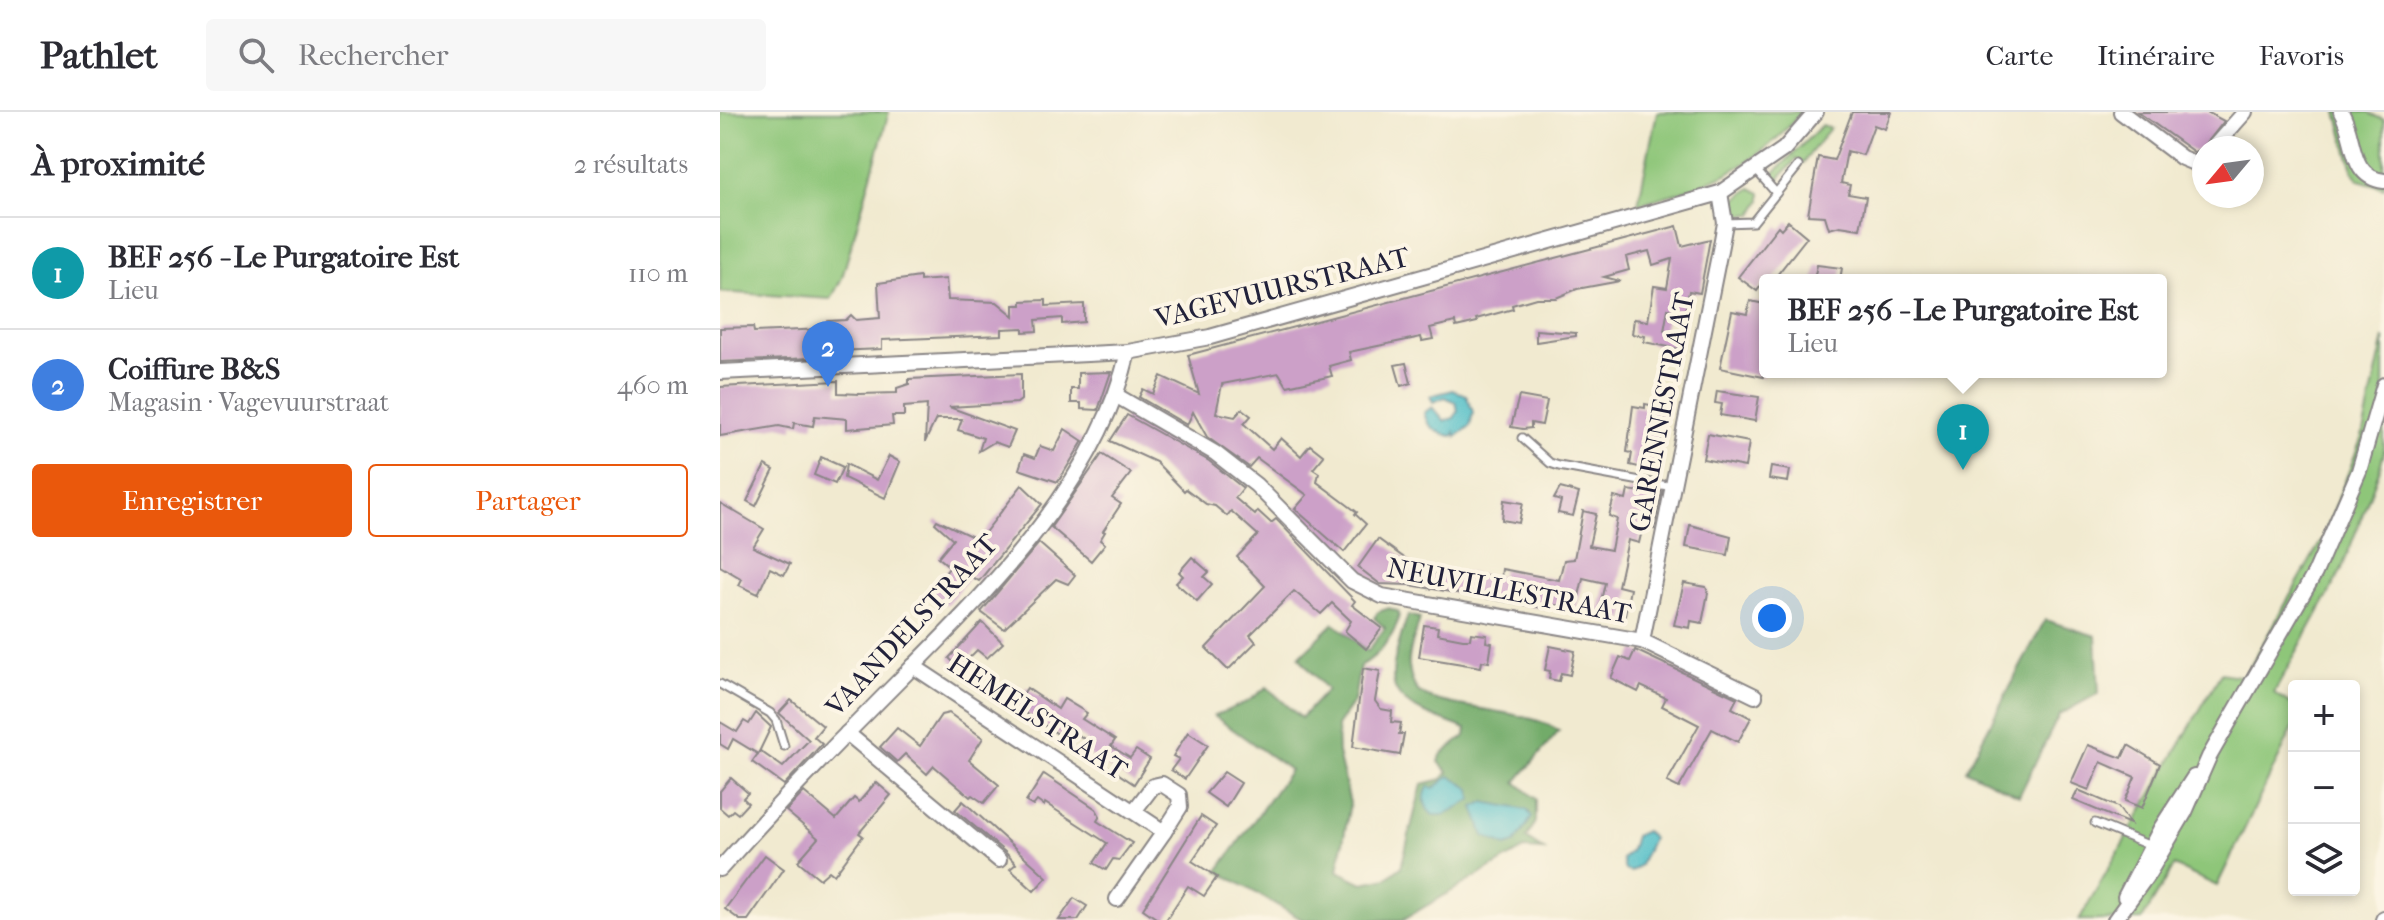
<!DOCTYPE html>
<html lang="fr">
<meta charset="utf-8">
<style>
body{margin:0;font-family:"IM FELL French Canon",serif;background:#f7f7f7;color:#2b2b33}
.controls{position:absolute;right:24px;bottom:24px;display:grid;overflow:hidden;border-radius:8px;box-shadow:0 4px 12px #0003}
.controls button{width:72px;height:72px;display:grid;place-items:center;padding:0;border:0;border-bottom:2px solid #e1e1e2;background:#fff;color:#2b2b33;font:40px sans-serif}
.compass{position:absolute;left:1472px;top:24px;width:72px;height:72px;border-radius:50%;background:#fff;box-shadow:0 4px 12px #0003;rotate:241deg}
.you{position:absolute;left:1052px;top:506px;width:28px;height:28px;margin:-20px;border:6px solid #fff;border-radius:50%;background:#1a73e8;box-shadow:0 0 0 12px #1a73e833}
.badge{display:grid;place-items:center;width:52px;height:52px;border-radius:50%;background:#ea580c;color:#fff;font-size:26px;font-weight:700}
.pin{position:absolute;translate:-50% -66px;filter:drop-shadow(0 2px 4px #0008)}
.pin::after{content:'';position:absolute;top:42px;width:28px;height:24px;background:inherit;clip-path:polygon(0 0,100% 0,50% 100%)}
.popup{position:absolute;left:1039px;top:162px;width:408px;height:104px;box-sizing:border-box;display:grid;place-content:center;border-radius:8px;background:#fff;filter:drop-shadow(0 2px 6px #0005);font-size:26px;white-space:nowrap;color:#7c7c81}
.popup b{font-size:30px;color:#2b2b33}
.popup::after{content:'';position:absolute;left:50%;top:100%;margin-left:-16px;border:16px solid transparent;border-top-color:#fff}
.list{margin:0;padding:0;list-style:none}
h2{display:flex;justify-content:space-between;align-items:center;height:104px;margin:0;padding:0 32px;font-size:34px}
h2 small{font-size:26px;font-weight:400;color:#7c7c81}
.list li{display:grid;grid-template-columns:52px 1fr auto;gap:24px;align-items:center;box-sizing:border-box;height:112px;padding:0 32px;border-top:2px solid #e1e1e2}
.list b{display:block;font-size:30px;white-space:nowrap}
.list p{margin:0;font-size:26px;white-space:nowrap;color:#7c7c81}
.list em{font-size:26px;font-style:normal;color:#7c7c81}
.actions{display:flex;gap:16px;padding:24px 32px}
.actions a{flex:1;padding:18px 0;border:2px solid #ea580c;border-radius:8px;text-align:center;font-size:28px;color:#ea580c}
.actions .main{background:#ea580c;color:#fff}
.icon{flex:none;width:44px;height:44px;fill:none;stroke:currentColor;stroke-width:2;stroke-linecap:round;stroke-linejoin:round}
.map{position:relative;flex:none;width:1664px;height:808px;overflow:hidden}
header{display:flex;align-items:center;gap:48px;box-sizing:border-box;height:112px;padding:0 40px;background:#fff;border-bottom:2px solid #e1e1e2}
header strong{font-size:38px}
nav{display:flex;gap:44px;margin-inline-start:auto;font-size:28px}
.search{width:560px;height:72px;background:#f7f7f7;display:flex;align-items:center;gap:20px;box-sizing:border-box;padding:0 28px;border-radius:8px;color:#7c7c81;font-size:30px}
main{display:flex}
aside{flex:1;background:#fff}
.map>svg:first-child{display:block}
.green{fill:#8ec679;stroke:#58745a;stroke-width:2}
.forest{fill:#72ab69;stroke:#4a6652;stroke-width:2}
.water{fill:#50bec7;stroke:#397081;stroke-width:2}
.building{fill:#cca0c8}
.lines{fill:none;stroke-linecap:round;stroke-linejoin:round}
.service-casing{stroke:#8a8686;stroke-width:11}
.minor-casing{stroke:#8a8686;stroke-width:18}
.service{stroke:#fff;stroke-width:7}
.minor{stroke:#fff;stroke-width:14}
.labels{text-anchor:middle;stroke-width:8;stroke-linejoin:round;paint-order:stroke}
.street-label{font-size:28px;fill:#22223b;stroke:#fcf5e5}
</style>
<header>
<strong>Pathlet</strong>
<div class="search"><svg class="icon" aria-label="search" viewBox="0 0 24 24"><circle cx="10" cy="10" r="6"/><path d="M15 15l6 6"/></svg>Rechercher</div>
<nav><a>Carte</a><a>Itinéraire</a><a>Favoris</a></nav>
</header>
<main>
<aside>
<h2>À proximité<small>2 résultats</small></h2>
<ul class="list">
<li><span class="badge" style="background:#0f9aa8">1</span><div><b>BEF 256 - Le Purgatoire Est</b><p>Lieu</p></div><em>110 m</em></li>
<li><span class="badge" style="background:#3f7fe0">2</span><div><b>Coiffure B&amp;S</b><p>Magasin · Vagevuurstraat</p></div><em>460 m</em></li>
</ul>
<div class="actions"><a class="main">Enregistrer</a><a>Partager</a></div>
</aside>
<div class="map">
<svg width="1664" height="808" viewBox="0 0 1664 808">
<rect width="100%" height="100%" fill="#fcf5e5"/>
<filter id="ink" filterUnits="userSpaceOnUse"><feTurbulence type="fractalNoise" baseFrequency=".0125" numOctaves="2"/><feDisplacementMap in="SourceGraphic" scale="16" xChannelSelector="R" yChannelSelector="G"/><feConvolveMatrix kernelMatrix="1 2 1 2 8 2 1 2 1" color-interpolation-filters="sRGB"/></filter>
<filter id="wash" filterUnits="userSpaceOnUse"><feTurbulence type="fractalNoise" baseFrequency=".006" numOctaves="4" result="noise"/><feDisplacementMap in="SourceGraphic" scale="32" xChannelSelector="R" yChannelSelector="G"/><feGaussianBlur stdDeviation="1.8" result="paint"/><feColorMatrix in="noise" values="0 0 0 0 0 0 0 0 0 0 0 0 0 0 0 0 0 1.4 0 .05"/><feComposite in="paint" operator="in"/></filter>
<g filter="url(#wash)">
<rect width="100%" height="100%" fill="#f1ead0"/>
<g class="green">
<polygon points="0,0 169,0 122,166 111,187 0,180"/>
<path d="M937 0H1081C1035 58 988 73 918 92Z"/>
<polygon points="1617,0 1646,0 1664,8 1664,76 1639,68 1633,58"/>
<polygon points="1102,13 1110,16 1083,51 1076,47 1059,67 1054,67 1053,62"/>
<polygon points="1031,76 1041,81 1041,88 1033,102 1019,103 1014,97 1014,89"/>
<polygon points="1664,226 1664,340 1659,359 1621,459 1554,581 1574,594 1574,614 1497,774 1454,754 1422,808 1359,808 1501,561 1524,565 1603,426 1642,325"/>
</g>
<g class="forest">
<path d="M669 496 679 500C679 520 658 545 640 554L634 589 617 614 618 641 630 691 618 759 643 771 667 766 681 755 702 672 722 667 728 660 719 650 721 643 745 624 746 617C667 588 660 585 688 503L700 506C697 520 687 540 689 554 690 561 693 573 697 578 714 598 807 595 839 619L796 670 816 687V710L806 726 824 738 804 737 682 808H583L498 759 570 658 494 604 527 590 547 575 581 606 607 578 579 545 614 511 648 539 665 516 654 506 658 500Z"/>
<polygon points="1325,508 1376,524 1379,581 1339,603 1299,684 1246,658"/>
</g>
<g class="water">
<path d="M733 278 746 283 753 300 750 314 736 325 735 320 733 324C718 322 708 316 704 301L712 295 724 309 734 306 738 299 736 290 725 285 713 290 710 284Z"/>
<path d="M730 664 751 677 752 688 724 703H713C704 696 702 684 709 674L713 677Z"/>
<polygon points="764,690 807,698 812,705 795,731 786,734 764,724 754,695"/>
<polygon points="925,719 932,726 920,753 911,760 905,758 902,747 911,738 915,724"/>
</g>
<g id="blocks">
<g class="building">
<polygon points="1132,0 1171,0 1165,17 1154,13 1143,43 1127,39 1121,71 1130,73 1128,82 1146,85 1140,117 1120,114 1109,117 1105,104 1088,103 1098,45 1114,48"/>
<polygon points="1418,0 1487,0 1504,9 1483,36 1474,40"/>
<polygon points="1068,109 1087,125 1053,168 1045,168 1037,179 1018,165 1058,114 1061,117"/>
<polygon points="957,114 962,134 990,127 980,181 969,179 965,200 948,197 944,219 962,222 959,237 924,230 925,224 912,222 914,207 928,209 934,174 947,176 952,147 933,153 929,139 906,145 909,158 884,165 900,169 857,177 836,186 816,186 792,193 793,197 756,207 757,210 736,215 735,210 710,216 713,227 702,229 701,225 629,240 631,248 609,254 612,264 567,274 559,261 502,272 496,301 515,305 522,297 531,304 524,312 552,337 561,326 581,344 590,333 604,344 593,357 599,361 597,370 637,400 635,402 646,412 624,440 575,397 587,383 537,346 529,355 487,325 473,300 467,313 419,285 423,277 433,282 441,264 479,282 468,243"/>
<polygon points="1097,153 1122,156 1120,168 1094,168"/>
<polygon points="200,165 200,169 226,167 228,188 277,190 294,204 294,193 302,193 302,189 326,188 326,194 364,192 364,210 342,212 342,206 316,208 317,219 303,220 303,216 282,217 282,223 162,228 162,237 93,240 91,246 0,250 0,216 33,215 34,220 105,217 108,209 126,208 131,203 136,208 160,206 158,171"/>
<polygon points="1030,189 1045,192 1043,265 1000,256 1012,199 1027,202"/>
<polygon points="816,218 856,221 856,224 816,230"/>
<polygon points="686,251 691,271 681,274 675,253"/>
<polygon points="391,260 378,298 361,297 361,291 351,291 351,277 358,277 358,261"/>
<polygon points="301,262 301,288 297,291 229,295 295,319 288,335 274,330 259,339 263,326 238,318 242,307 216,307 205,330 207,293 184,295 184,304 172,304 173,313 127,317 127,307 95,304 93,314 74,311 73,317 59,314 0,324 0,275 118,269 118,281 140,282 177,281 177,276 189,272 189,267"/>
<polygon points="997,279 1039,285 1035,309 1000,303 1002,292 995,291"/>
<polygon points="799,284 827,289 822,313 811,311 811,316 803,317 791,315"/>
<polygon points="925,292 947,296 936,359 910,353 912,341 907,340 913,294 925,296"/>
<polygon points="407,303 489,349 523,376 515,386 535,403 538,399 551,411 556,407 635,489 632,493 662,516 646,537 625,519 631,509 612,491 601,502 574,479 530,523 536,530 508,558 486,536 545,474 517,445 538,423 511,399 507,404 495,394 486,392 466,377 464,379 436,350 390,329"/>
<polygon points="345,317 363,329 338,370 299,357 304,342 315,346 320,334 334,339"/>
<polygon points="988,322 1029,330 1025,355 983,347"/>
<polygon points="382,342 411,361 392,386 401,392 383,419 385,420 380,428 385,432 371,449 331,415"/>
<polygon points="169,344 180,350 165,386 124,366 126,352 157,368"/>
<polygon points="101,345 123,355 115,372 94,363"/>
<polygon points="45,353 54,358 36,394 27,389"/>
<polygon points="1051,355 1070,358 1068,370 1049,367"/>
<polygon points="302,373 322,392 259,469 250,464 227,493 210,479 230,455 218,445 233,427 215,411 217,408 259,428"/>
<polygon points="840,376 859,381 853,404 838,401 841,389 834,387"/>
<polygon points="923,376 942,380 934,417 923,414 919,431 908,428 898,474 910,477 904,508 878,502 885,471 863,466 856,498 836,493 829,497 690,473 660,472 638,455 658,427 694,453 693,458 721,463 723,458 781,465 782,457 839,468 844,448 854,447 863,399 876,402 869,434 891,438 897,407 889,404 894,385 906,388 908,378 922,380"/>
<polygon points="784,388 803,391 799,411 782,408"/>
<polygon points="0,391 44,417 33,435 70,452 64,463 50,456 38,482 19,473 22,467 0,454"/>
<polygon points="970,413 1011,424 1008,443 966,435"/>
<polygon points="319,431 355,463 348,472 336,467 284,517 261,500"/>
<polygon points="472,445 489,460 484,465 492,472 477,489 456,471 463,464 459,460"/>
<polygon points="964,471 986,475 988,481 982,511 971,509 970,516 954,513"/>
<polygon points="262,510 283,531 267,546 257,538 239,556 229,546"/>
<polygon points="704,513 718,515 717,522 743,527 750,527 751,521 767,523 766,530 772,531 769,550 762,549 761,555 699,545"/>
<polygon points="830,534 855,539 850,563 841,561 839,569 829,567 830,559 825,558"/>
<polygon points="915,538 1017,586 1012,596 1031,606 1018,630 992,617 959,676 947,670 979,613 942,594 946,586 921,574 918,580 891,566 900,545 910,549"/>
<polygon points="643,556 660,559 655,589 661,597 672,599 671,610 681,611 679,622 684,622 680,643 633,635"/>
<polygon points="307,576 338,597 344,587 367,601 362,607 395,628 391,634 410,646 416,638 430,647 414,672 361,637 367,629 347,615 341,624 295,594"/>
<polygon points="71,588 103,614 94,625 102,632 64,673 32,650 40,639 63,655 89,628 59,601"/>
<polygon points="36,601 51,615 38,642 13,627 8,637 0,632 0,610 17,620 24,609 29,612"/>
<polygon points="229,601 263,626 249,648 279,673 264,691 252,683 250,685 214,654 207,662 185,642 177,650 160,635 177,616 200,634 221,603"/>
<polygon points="468,620 488,633 465,667 451,658 459,647 453,644"/>
<polygon points="1368,633 1402,646 1408,633 1440,652 1422,696 1405,689 1415,665 1381,650 1369,678 1351,671"/>
<polygon points="504,660 521,671 506,695 486,681"/>
<polygon points="324,662 376,697 380,704 377,709 412,731 399,748 393,747 386,758 374,751 387,731 325,691 324,694 317,689 313,694 306,690"/>
<polygon points="11,666 28,681 23,686 28,691 18,702 13,698 8,703 0,696 0,679"/>
<polygon points="156,670 171,683 139,721 143,724 114,763 109,759 100,767 78,749 98,726 66,699 84,680 116,707 134,686 139,690"/>
<polygon points="1358,678 1398,695 1410,712 1353,688"/>
<polygon points="243,689 327,765 314,779 290,757 296,752 285,740 235,698"/>
<polygon points="481,704 496,714 472,749 497,765 484,784 468,774 446,808 439,808 423,797"/>
<polygon points="45,743 64,757 28,808 20,808 5,797"/>
<polygon points="354,786 367,794 358,808 339,808"/>
</g>
</g>
</g>
<g filter="url(#ink)">
<use href="#blocks" fill-opacity="0" stroke="#8a8686" stroke-width="2"/>
<g class="lines">
<g class="service-casing">
<g id="service">
<polyline points="1036,58 1056,81"/>
<polyline points="1005,111 1033,110 1078,54"/>
<polyline points="802,326 830,351 839,354 953,375"/>
<polyline points="0,572 50,601 56,608 64,634"/>
<polyline points="1375,711 1433,735"/>
</g>
</g>
<g class="minor-casing">
<g id="minor">
<polyline points="1401,0 1462,46 1474,51 1484,46"/>
<path d="M1621 0C1636 24 1628 65 1664 69"/>
<polyline points="1493,36 1525,0"/>
<polyline points="0,260 408,240 490,225 1000,81 1064,37 1096,0"/>
<polyline points="397,284 495,341 536,373 632,469 662,484 922,529 1035,584"/>
<polyline points="922,529 1001,133 1005,111 1000,81"/>
<polyline points="193,554 444,720 397,787"/>
<polyline points="127,621 279,748"/>
<polyline points="414,699 433,674 442,672 459,683 460,695 444,720"/>
<path d="M0 757C49 702 99 649 151 597 250 496 375 383 408 240"/>
<polyline points="1405,785 1441,716 1474,665"/>
<polyline points="1395,808 1429,761 1465,700 1489,645 1595,461 1639,359 1664,273"/>
<polyline points="1663,808 1664,806"/>
</g>
</g>
<use href="#service" class="service"/>
<use href="#minor" class="minor"/>
</g>
</g>
<g class="labels">
<g class="street-label">
<text transform="translate(562 175) rotate(-14)" y="10">VAGEVUURSTRAAT</text>
<text transform="translate(941 300) rotate(-79)" y="10">GARENNESTRAAT</text>
<text transform="translate(789 478) rotate(11)" y="10">NEUVILLESTRAAT</text>
<text transform="translate(191 513) rotate(-47)" y="10">VAANDELSTRAAT</text>
<text transform="translate(318 604) rotate(33)" y="10">HEMELSTRAAT</text>
</g>
</g>
</svg>
<div class="controls">
<button>+</button>
<button>−</button>
<button><svg class="icon" aria-label="layers" viewBox="0 0 24 24"><path d="M12 4l9 5-9 5-9-5zM3 14l9 5 9-5"/></svg></button>
</div>
<svg class="compass" viewBox="-18 -18 36 36"><path d="M0-13l5 13h-10z" fill="#e53935"/><path d="M0 13l5-13h-10z" fill="#7c7c81"/></svg>
<div class="you"></div>
<div class="pin badge" style="left:1243px;top:358px;background:#0f9aa8">1</div>
<div class="popup"><b>BEF 256 - Le Purgatoire Est</b>Lieu</div>
<div class="pin badge" style="left:108px;top:275px;background:#3f7fe0">2</div>
</div>
</main>
